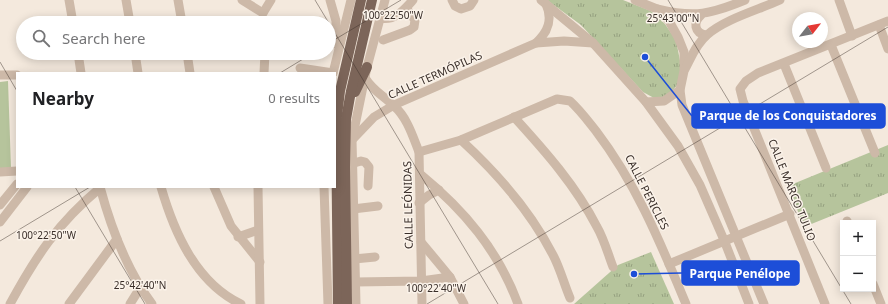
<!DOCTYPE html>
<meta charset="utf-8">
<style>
body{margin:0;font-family:"Noto Sans",sans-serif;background:#f2f2f2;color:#202124}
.controls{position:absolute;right:12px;bottom:12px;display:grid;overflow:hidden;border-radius:0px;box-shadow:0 2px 10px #0003}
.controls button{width:36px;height:36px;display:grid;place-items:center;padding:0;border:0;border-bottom:1px solid #e0e0e0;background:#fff;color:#202124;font:20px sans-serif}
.compass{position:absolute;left:792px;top:12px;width:36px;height:36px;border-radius:50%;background:#fff;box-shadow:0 2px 10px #0003;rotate:59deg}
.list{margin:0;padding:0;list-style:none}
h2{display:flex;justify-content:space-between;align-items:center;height:52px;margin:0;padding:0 16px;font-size:17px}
h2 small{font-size:13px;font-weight:400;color:#757577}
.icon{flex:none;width:22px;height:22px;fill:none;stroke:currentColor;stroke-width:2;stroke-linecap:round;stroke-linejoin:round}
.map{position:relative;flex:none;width:888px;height:304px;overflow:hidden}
.search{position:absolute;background:#fff;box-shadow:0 2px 10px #0003;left:16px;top:16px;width:320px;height:44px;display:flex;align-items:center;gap:10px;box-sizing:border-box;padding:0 14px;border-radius:22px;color:#757577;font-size:15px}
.panel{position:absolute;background:#fff;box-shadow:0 2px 10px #0003;left:16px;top:72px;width:320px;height:116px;border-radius:0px}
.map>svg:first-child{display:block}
.grass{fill:url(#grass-tufts)}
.garden{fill:#b6c49c}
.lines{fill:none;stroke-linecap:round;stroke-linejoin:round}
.minor{stroke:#cdb9a8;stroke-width:9}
.major{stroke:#7c6559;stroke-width:10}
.ticks{fill:none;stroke:#392e29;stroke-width:1;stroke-opacity:0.45}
.labels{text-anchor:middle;stroke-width:3;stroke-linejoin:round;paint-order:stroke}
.street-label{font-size:11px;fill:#392e29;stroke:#fbf3ea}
.ticks-label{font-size:10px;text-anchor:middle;fill:#392e29;stroke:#fbf3ea;stroke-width:3;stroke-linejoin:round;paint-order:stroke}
.leader{fill:none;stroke:#1d4ed8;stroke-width:1.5}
.callout-dot{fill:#1d4ed8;stroke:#fbf3ea;stroke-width:1.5}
.callout{fill:#1d4ed8;stroke:#1d4ed8;stroke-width:1.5}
.callout-label{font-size:12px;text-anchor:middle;font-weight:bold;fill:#fff}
</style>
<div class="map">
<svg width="888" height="304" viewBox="0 0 888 304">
<defs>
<pattern id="grass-tufts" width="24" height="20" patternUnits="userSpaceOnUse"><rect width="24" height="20" fill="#b6c49c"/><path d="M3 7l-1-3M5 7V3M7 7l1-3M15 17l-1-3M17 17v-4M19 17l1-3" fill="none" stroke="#95a07f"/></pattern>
</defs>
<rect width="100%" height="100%" fill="#f4e9dd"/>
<g class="grass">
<polygon points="547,0 623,0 651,11 665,24 676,40 681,66 678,84 668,96 654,98 643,92 581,25"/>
<polygon points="888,145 888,193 804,227 788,186"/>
<polygon points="651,252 674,304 574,304 618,265"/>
</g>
<polygon class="garden" points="8,81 11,168 0,168 0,82"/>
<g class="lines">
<g class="minor">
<polyline points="69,0 73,23"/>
<polyline points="126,0 130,23"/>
<polyline points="178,0 182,23"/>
<polyline points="242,0 263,13"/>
<polyline points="330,0 336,21 336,44"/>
<polyline points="452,0 455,6 461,9 470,6 474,0"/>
<polyline points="541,0 593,43 646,102 678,146 700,185 724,240 749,304"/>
<polyline points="635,0 657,9 669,21 678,37 684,52 684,71 680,90 682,105 764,304"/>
<polyline points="839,0 852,36"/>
<path d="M658 9C695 18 711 14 745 0"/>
<polyline points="263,13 271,0"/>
<path d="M701 15C693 22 694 33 706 35"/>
<path d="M380 18C395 21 404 10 413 0"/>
<polyline points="879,25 888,49"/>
<polyline points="383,40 410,30 414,27 415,20 406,8"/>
<path d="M536 43C548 32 553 20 546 4"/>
<polyline points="831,45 875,153"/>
<polyline points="78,53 81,73"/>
<polyline points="135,53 138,73"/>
<polyline points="187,53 190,73"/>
<polyline points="784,64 826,168"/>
<polyline points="300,68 333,73"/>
<path d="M685 69C691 58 696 44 707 35 725 19 758 10 780 0"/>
<polyline points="264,73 265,53"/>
<polyline points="333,73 351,0"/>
<polyline points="0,75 17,75"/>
<path d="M365 78C374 92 383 95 394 106 407 117 413 137 419 152L422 304"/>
<polyline points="646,102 664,101 680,90"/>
<path d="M514 117C545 151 576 186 597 227 604 239 608 254 613 267"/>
<polyline points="352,140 374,117 394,105 536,43 564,41 593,43"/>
<path d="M461 140C498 174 530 210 553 255 560 268 564 284 570 298"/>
<path d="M419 152 461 140 557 99 570 101C580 110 588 121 596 131 637 185 660 242 686 304"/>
<polyline points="351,164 361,161 365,162 369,167 368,186"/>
<polyline points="0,172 17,171"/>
<path d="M420 174C464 210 498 250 518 304"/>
<path d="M100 187C111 228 126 269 152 304"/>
<path d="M161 187C174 232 196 283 241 304"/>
<polyline points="214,187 231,226 260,262"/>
<polyline points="258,187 260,304"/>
<polyline points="324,187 328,304"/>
<polyline points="419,203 429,195 439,190"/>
<polyline points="0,205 17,184"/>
<polyline points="353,209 378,206"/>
<polyline points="847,221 848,223"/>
<polyline points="0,222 27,187"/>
<polyline points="238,237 258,230"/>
<polyline points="421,242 450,277 464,304"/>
<polyline points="354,259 375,257"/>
<polyline points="669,264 790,214"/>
<polyline points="355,282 421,281 450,277"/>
<polyline points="873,284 881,304"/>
<path d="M10 304C36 256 58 223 100 188"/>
<polyline points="69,304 117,239"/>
<polyline points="130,304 140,288"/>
<polyline points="356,304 352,140 367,67 385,0"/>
<polyline points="825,304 743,101 740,89 746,81 758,73 888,21"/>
</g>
<g class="major">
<polyline points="355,92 367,67"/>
<polyline points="338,304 336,125 340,91 361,0"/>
<polyline points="347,304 345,167 346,119 351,91 372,0"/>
</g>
</g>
<path class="ticks" d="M315 0 498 304M668 0 851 304M329 43 401 0M0 62 17 91M280 73 313 53M75 187 145 304M0 241 90 187M427 304 888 27"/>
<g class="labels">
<g class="street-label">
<text transform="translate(435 75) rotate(-24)" y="4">CALLE TERMÓPILAS</text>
<text transform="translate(792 190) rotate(68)" y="4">CALLE MARCO TULIO</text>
<text transform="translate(647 192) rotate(63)" y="4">CALLE PERICLES</text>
<text transform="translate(408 205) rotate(-91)" y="4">CALLE LEÓNIDAS</text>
</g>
</g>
<g class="ticks-label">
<text x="393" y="19">100°22'50"W</text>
<text x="673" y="22">25°43'00"N</text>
<text x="46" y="239">100°22'50"W</text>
<text x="140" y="289">25°42'40"N</text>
<text x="436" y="292">100°22'40"W</text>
</g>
<path class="leader" d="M645 57L692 116M634 274L682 273"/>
<g class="callout-dot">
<circle cx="645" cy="57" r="4"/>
<circle cx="634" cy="274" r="4"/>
</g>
<g class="callout">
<rect x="692" y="104" width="193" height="24" rx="4"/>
<rect x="682" y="261" width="117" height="24" rx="4"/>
</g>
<g class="callout-label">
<text x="788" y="120">Parque de los Conquistadores</text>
<text x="740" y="278">Parque Penélope</text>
</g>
</svg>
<div class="controls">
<button>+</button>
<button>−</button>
</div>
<svg class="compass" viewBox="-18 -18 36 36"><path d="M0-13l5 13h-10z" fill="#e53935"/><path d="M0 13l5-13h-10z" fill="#757577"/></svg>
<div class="search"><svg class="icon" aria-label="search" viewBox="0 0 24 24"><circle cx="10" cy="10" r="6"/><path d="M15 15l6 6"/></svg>Search here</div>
<section class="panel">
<h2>Nearby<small>0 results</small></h2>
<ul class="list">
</ul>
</section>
</div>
